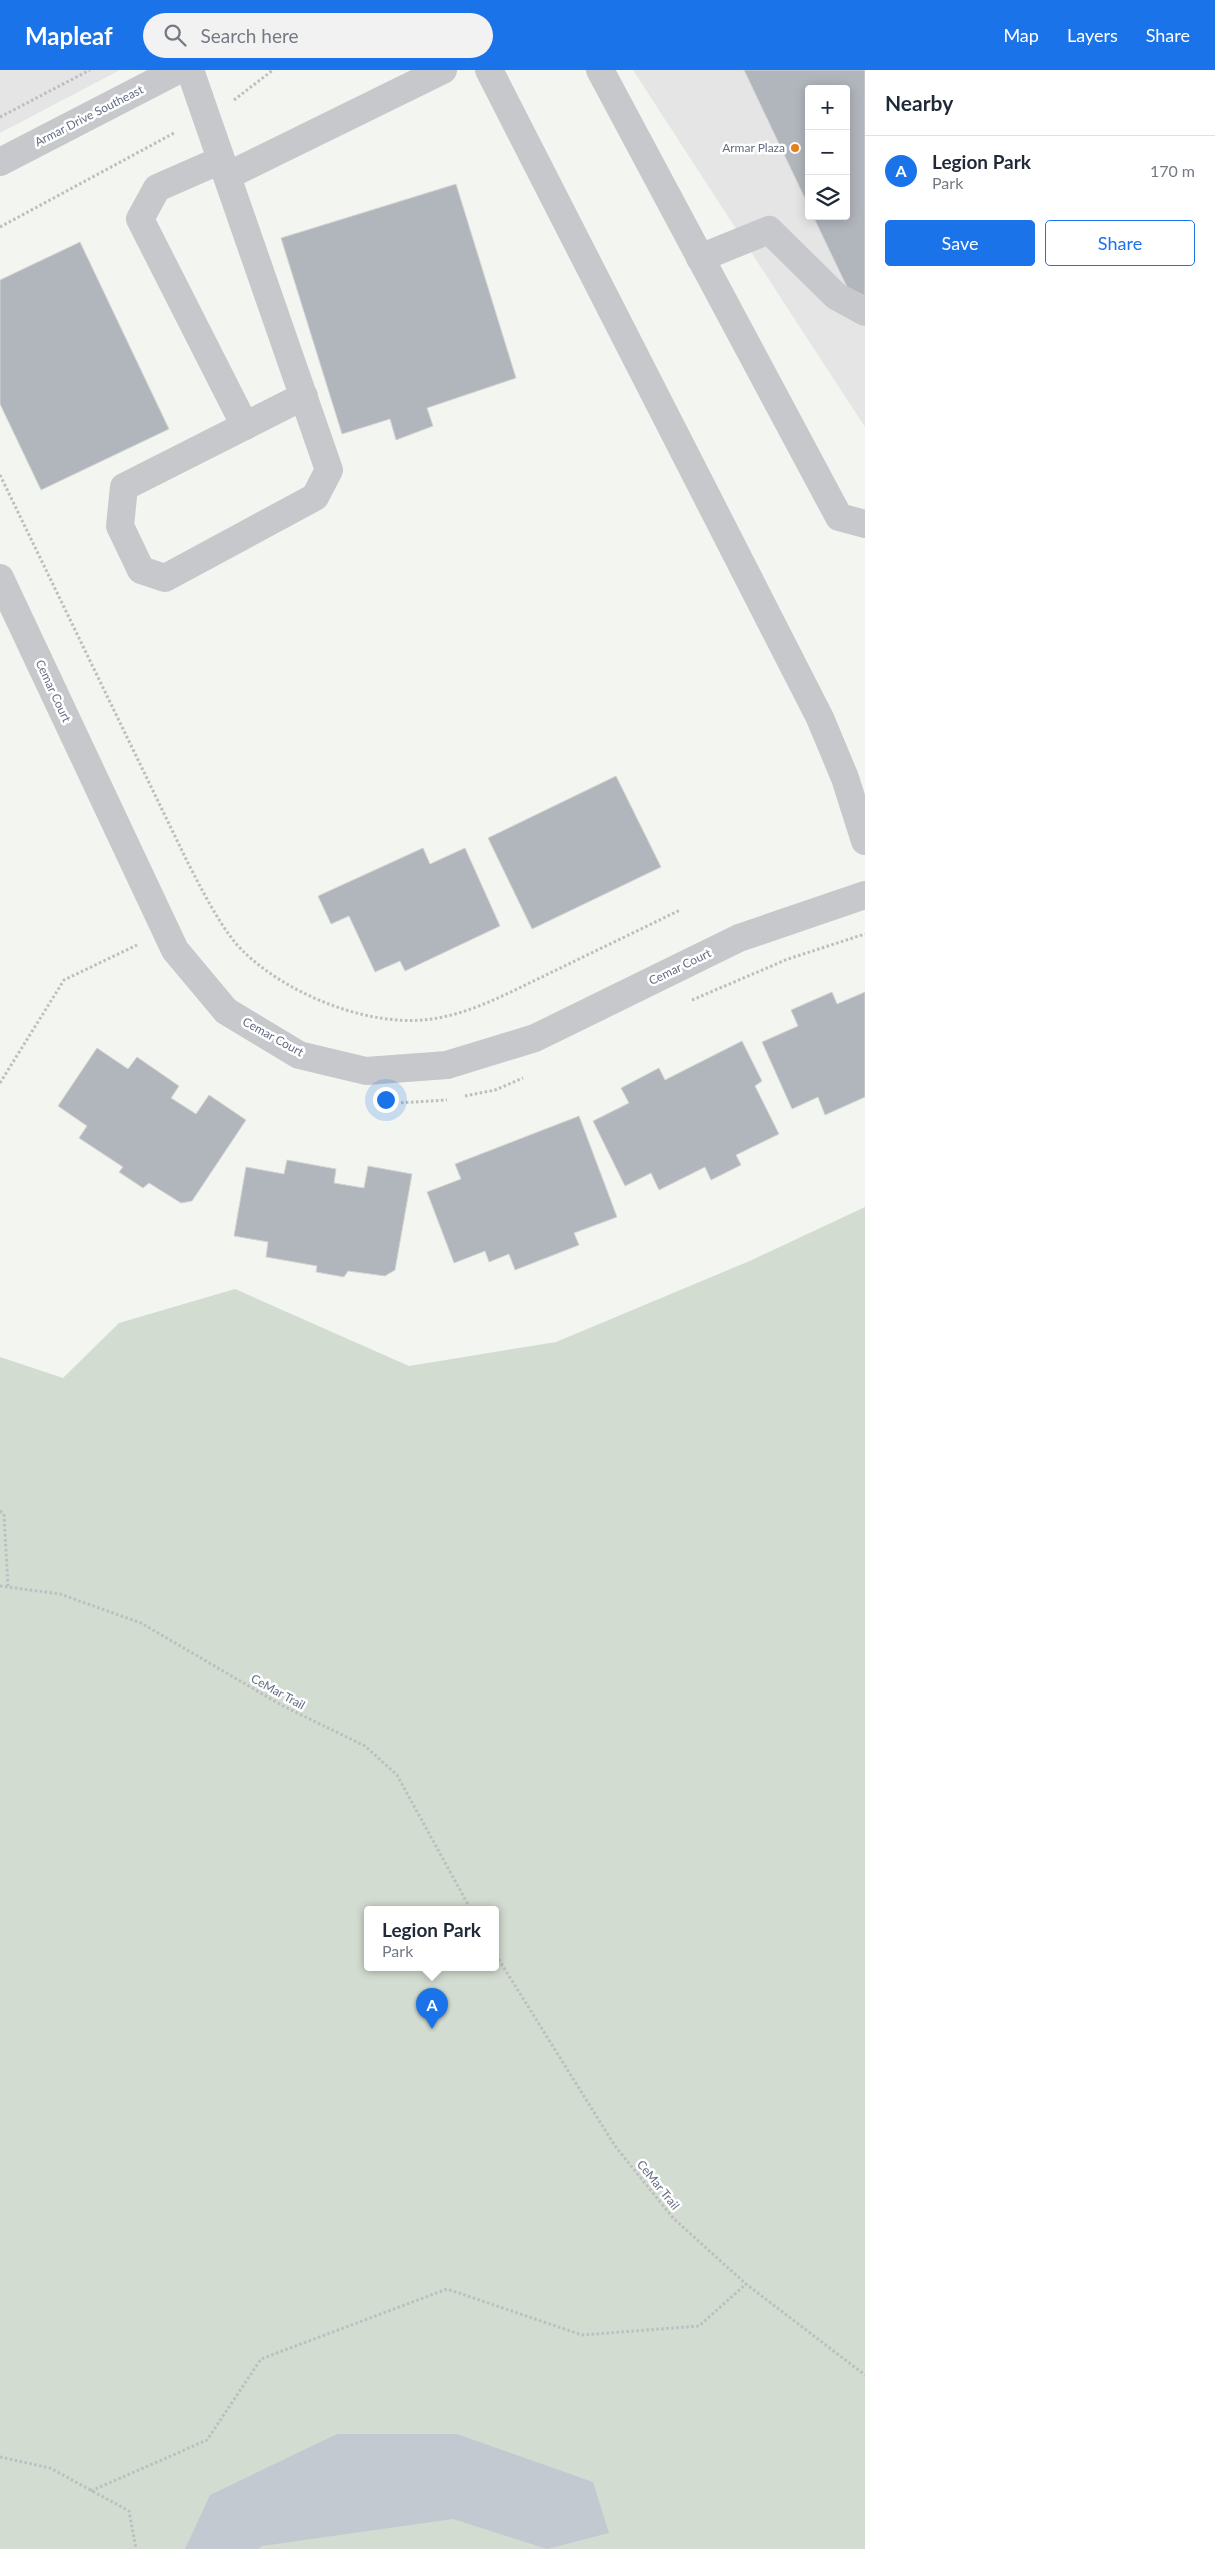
<!DOCTYPE html>
<meta charset="utf-8">
<style>
body{margin:0;font-family:Lato,sans-serif;background:#f2f2f3;color:#1f2937}
.controls{position:absolute;right:15px;top:15px;display:grid;overflow:hidden;border-radius:5px;box-shadow:0 2px 12px #0003}
.controls button{width:45px;height:45px;display:grid;place-items:center;padding:0;border:0;border-bottom:1px solid #e0e1e3;background:#fff;color:#1f2937;font:25px sans-serif}
.you{position:absolute;left:385px;top:1029px;width:18px;height:18px;margin:-12px;border:4px solid #fff;border-radius:50%;background:#1a73e8;box-shadow:0 0 0 8px #1a73e833}
.badge{display:grid;place-items:center;width:32px;height:32px;border-radius:50%;background:#1a73e8;color:#fff;font-size:16px;font-weight:700}
.pin{position:absolute;translate:-50% -41px;filter:drop-shadow(0 1px 2px #0008)}
.pin::after{content:'';position:absolute;top:26px;width:18px;height:15px;background:inherit;clip-path:polygon(0 0,100% 0,50% 100%)}
.popup{position:absolute;left:364px;top:1836px;width:135px;height:65px;box-sizing:border-box;display:grid;place-content:center;border-radius:5px;background:#fff;filter:drop-shadow(0 1px 4px #0005);font-size:16px;white-space:nowrap;color:#747a83}
.popup b{font-size:19px;color:#1f2937}
.popup::after{content:'';position:absolute;left:50%;top:100%;margin-left:-10px;border:10px solid transparent;border-top-color:#fff}
.list{margin:0;padding:0;list-style:none}
h2{display:flex;justify-content:space-between;align-items:center;height:65px;margin:0;padding:0 20px;font-size:21px}
h2 small{font-size:16px;font-weight:400;color:#747a83}
.list li{display:grid;grid-template-columns:32px 1fr auto;gap:15px;align-items:center;box-sizing:border-box;height:70px;padding:0 20px;border-top:1px solid #e0e1e3}
.list b{display:block;font-size:19px;white-space:nowrap}
.list p{margin:0;font-size:16px;white-space:nowrap;color:#747a83}
.list em{font-size:16px;font-style:normal;color:#747a83}
.actions{display:flex;gap:10px;padding:15px 20px}
.actions a{flex:1;padding:11px 0;border:1px solid #1a73e8;border-radius:5px;text-align:center;font-size:18px;color:#1a73e8}
.actions .main{background:#1a73e8;color:#fff}
.icon{flex:none;width:28px;height:28px;fill:none;stroke:currentColor;stroke-width:2;stroke-linecap:round;stroke-linejoin:round}
.map{position:relative;flex:none;width:865px;height:2479px;overflow:hidden}
header{display:flex;align-items:center;gap:30px;box-sizing:border-box;height:70px;padding:0 25px;background:#1a73e8;color:#fff}
header strong{font-size:24px}
nav{display:flex;gap:28px;margin-inline-start:auto;font-size:18px}
.search{width:350px;height:45px;background:#f2f2f3;display:flex;align-items:center;gap:12px;box-sizing:border-box;padding:0 18px;border-radius:28px;color:#747a83;font-size:19px}
main{display:flex}
aside{flex:1;background:#fff}
.map>svg:first-child{display:block}
.built{fill:#e4e5e4;fill-rule:evenodd}
.green{fill:#d3dcd1;fill-rule:evenodd}
.water{fill:#c3c9d0}
.building{fill:#b1b5bc;stroke:#d5d6d3}
.lines{fill:none;stroke-linecap:round;stroke-linejoin:round}
.path{stroke:#bdbec1;stroke-width:3;stroke-dasharray:2.5 2.5;stroke-linecap:butt}
.minor{stroke:#c6c8cc;stroke-width:28}
.poi-dot{fill:#eb7f19;stroke:#fff;stroke-width:2}
.labels{text-anchor:middle;stroke-width:5;stroke-linejoin:round;paint-order:stroke}
.street-label{font-size:12px;fill:#626c83;stroke:#fff}
.poi-label{font-size:12px;fill:#626c83;stroke:#fff;text-anchor:end}
</style>
<header>
<strong>Mapleaf</strong>
<div class="search"><svg class="icon" aria-label="search" viewBox="0 0 24 24"><circle cx="10" cy="10" r="6"/><path d="M15 15l6 6"/></svg>Search here</div>
<nav><a>Map</a><a>Layers</a><a>Share</a></nav>
</header>
<main>
<div class="map">
<svg width="865" height="2479" viewBox="0 0 865 2479">
<rect width="100%" height="100%" fill="#f3f5f0"/>
<g class="built">
<polygon points="0,0 120,0 0,63"/>
<path d="M633 0H865V357L790 242ZM809 19H846V146H809Z"/>
</g>
<path class="green" d="M865 1137V2479H0V1287L63 1308 119 1253 235 1219 409 1296 556 1272 752 1190ZM368 1840H496V1898H368Z"/>
<polygon class="water" points="337,2364 457,2364 593,2412 609,2463 547,2479 453,2449 262,2476 258,2479 185,2479 210,2425"/>
<g class="building">
<polygon points="744,0 865,0 865,226 847,217 813,146 846,146 846,19 809,19 809,137"/>
<polygon points="456,114 516,308 427,338 433,356 396,370 390,349 342,364 281,168"/>
<polygon points="80,172 169,359 41,420 0,334 0,210"/>
<polygon points="616,706 661,797 532,859 488,768"/>
<polygon points="423,778 430,794 465,778 500,856 405,901 400,891 375,902 349,846 331,854 318,826"/>
<polygon points="832,922 837,934 865,922 865,1027 825,1045 818,1027 792,1039 762,972 798,956 791,940"/>
<polygon points="742,971 762,1011 755,1016 779,1064 736,1085 741,1095 711,1110 705,1097 659,1120 651,1103 625,1116 593,1051 629,1033 621,1018 659,998 665,1010"/>
<polygon points="97,978 128,999 137,987 179,1016 171,1028 196,1044 209,1025 246,1050 192,1131 181,1133 149,1113 143,1118 119,1102 123,1097 79,1068 87,1056 58,1036"/>
<polygon points="579,1046 617,1147 574,1163 579,1175 515,1200 509,1184 489,1192 485,1181 454,1193 427,1122 461,1109 455,1094"/>
<polygon points="287,1090 336,1099 334,1113 364,1118 368,1096 412,1104 395,1200 385,1206 348,1201 344,1207 316,1202 317,1196 266,1187 268,1172 234,1166 246,1097 284,1104"/>
</g>
<g class="lines">
<g class="path">
<polyline points="234,30 273,0"/>
<polyline points="0,47 90,0"/>
<polyline points="0,157 176,62"/>
<path d="M0 405 187 791C201 818 223 863 245 883 289 925 370 958 432 949 472 943 508 923 544 906 589 884 635 862 680 840"/>
<polyline points="692,930 788,889 865,864"/>
<polyline points="0,1013 64,910 137,875"/>
<polyline points="465,1026 495,1020 523,1008"/>
<polyline points="381,1034 447,1030"/>
<polyline points="0,1441 4,1444 8,1517"/>
<polyline points="0,1516 60,1524 141,1553 283,1636 365,1676 397,1705 471,1840"/>
<polyline points="496,1885 615,2076 673,2148 746,2214 865,2305"/>
<polyline points="0,2387 50,2398 129,2441 136,2479"/>
<polyline points="91,2421 207,2370 261,2289 447,2219 582,2265 699,2256 746,2214"/>
</g>
<g class="minor">
<polyline points="190,0 329,400 315,427 165,508 141,500 120,456 124,417 304,326"/>
<polyline points="489,0 820,648 845,708 865,771"/>
<polyline points="600,0 839,447 865,454"/>
<polyline points="221,90 157,118 140,149 245,356"/>
<polyline points="0,92 178,0"/>
<polyline points="227,106 443,0"/>
<polyline points="700,188 769,160 836,226 865,242"/>
<polyline points="0,508 175,880 226,941 299,985 366,1001 447,995 535,968 739,868 865,825"/>
</g>
</g>
<circle class="poi-dot" cx="795" cy="78" r="5"/>
<g class="labels">
<g class="street-label">
<text transform="translate(89 46) rotate(-27)" y="4">Armar Drive Southeast</text>
<text transform="translate(53 621) rotate(65)" y="4">Cemar Court</text>
<text transform="translate(680 897) rotate(-26)" y="4">Cemar Court</text>
<text transform="translate(273 967) rotate(29)" y="4">Cemar Court</text>
<text transform="translate(278 1622) rotate(29)" y="4">CeMar Trail</text>
<text transform="translate(658 2115) rotate(51)" y="4">CeMar Trail</text>
</g>
<g class="poi-label">
<text x="785" y="82">Armar Plaza</text>
</g>
</g>
</svg>
<div class="controls">
<button>+</button>
<button>−</button>
<button><svg class="icon" aria-label="layers" viewBox="0 0 24 24"><path d="M12 4l9 5-9 5-9-5zM3 14l9 5 9-5"/></svg></button>
</div>
<div class="you"></div>
<div class="pin badge" style="left:432px;top:1959px">A</div>
<div class="popup"><b>Legion Park</b>Park</div>
</div>
<aside>
<h2>Nearby<small></small></h2>
<ul class="list">
<li><span class="badge">A</span><div><b>Legion Park</b><p>Park</p></div><em>170 m</em></li>
</ul>
<div class="actions"><a class="main">Save</a><a>Share</a></div>
</aside>
</main>
